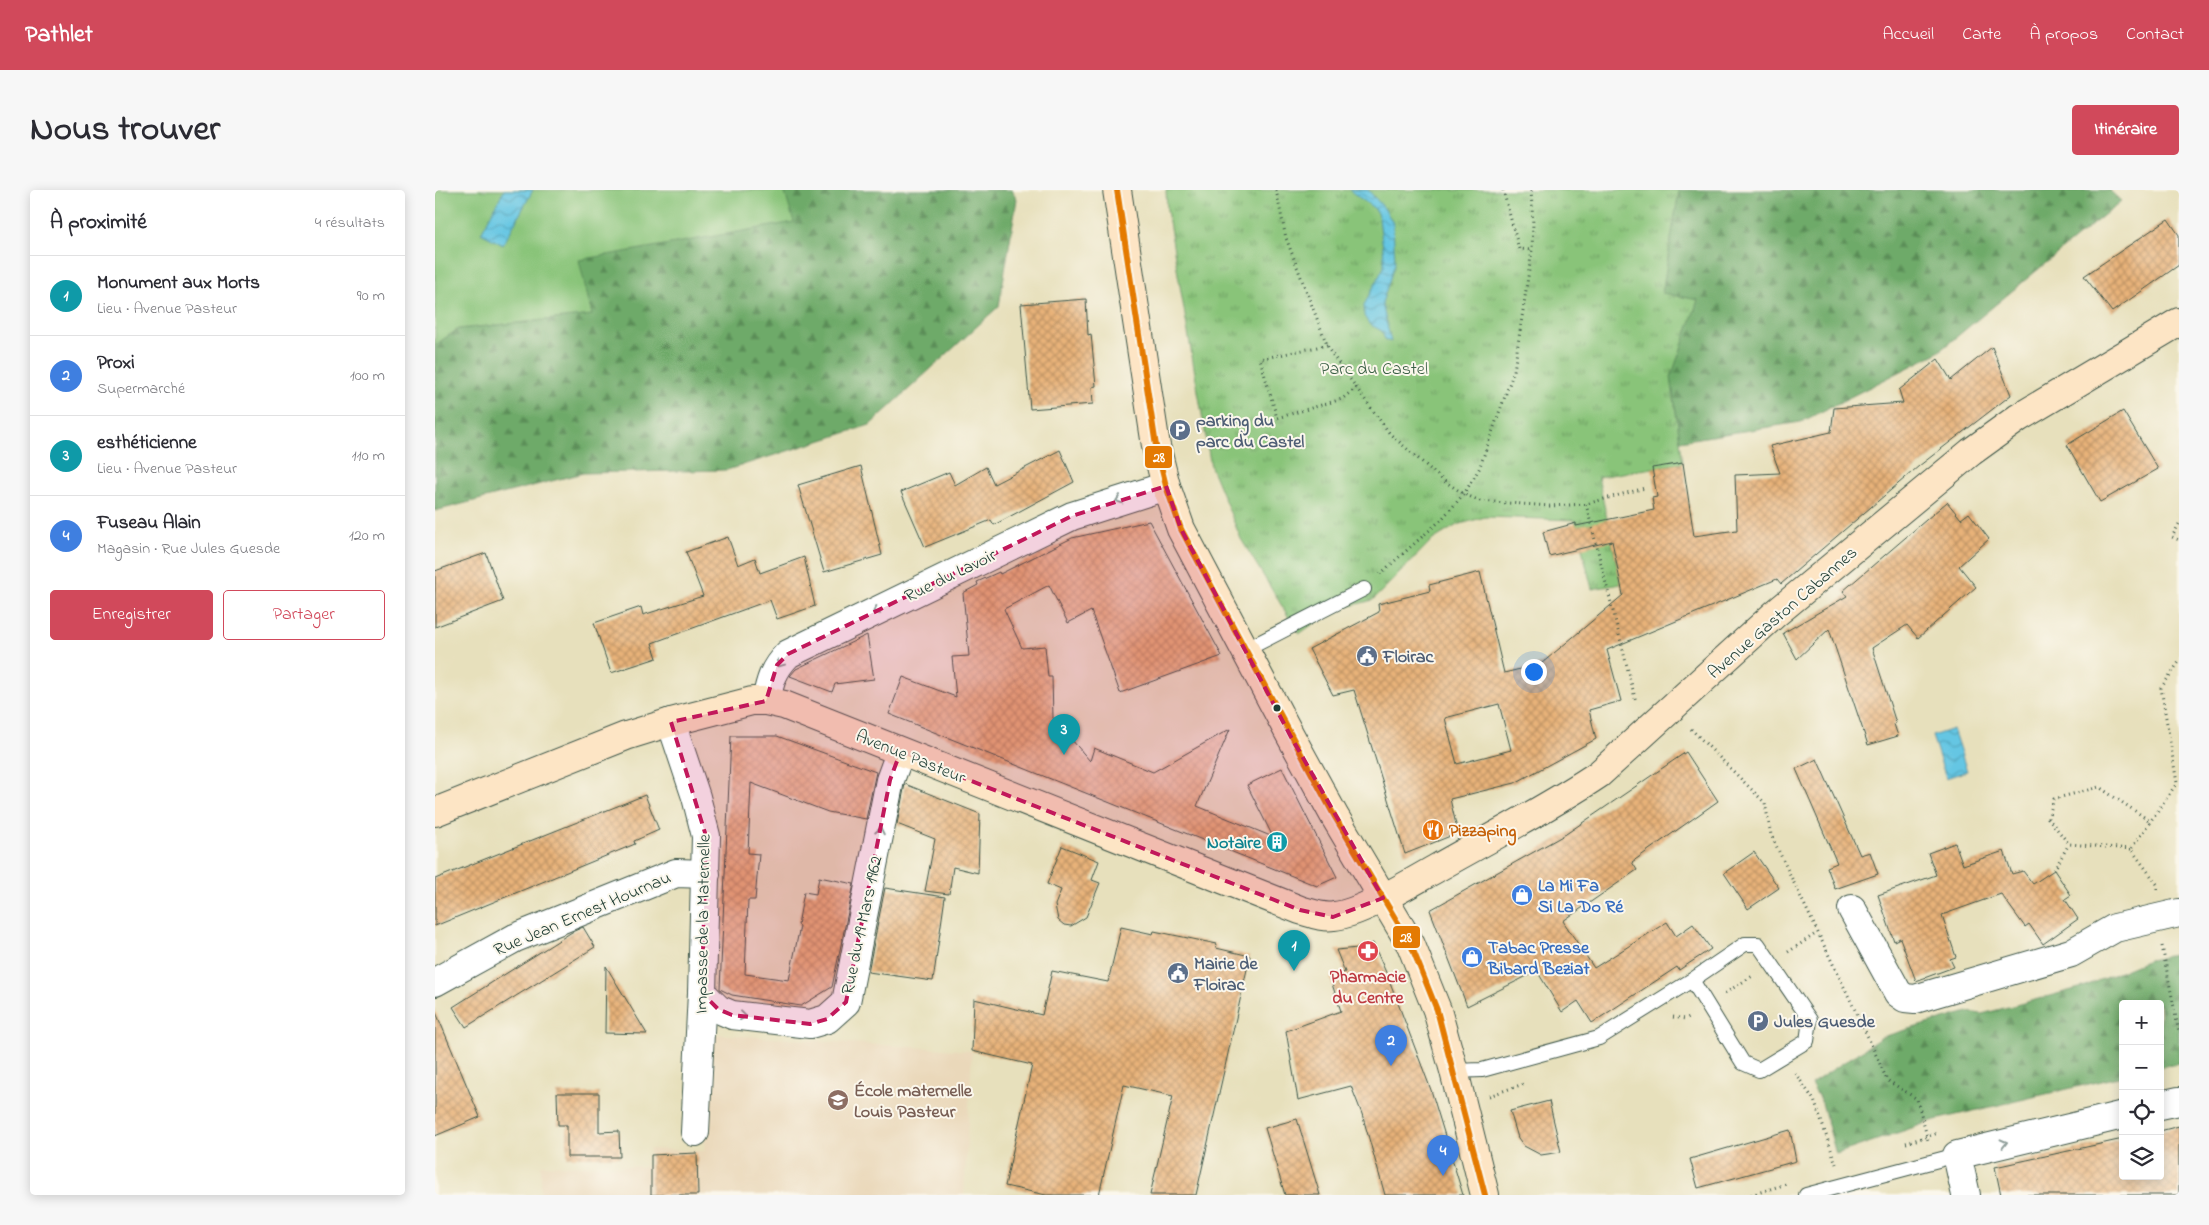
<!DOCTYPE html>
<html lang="fr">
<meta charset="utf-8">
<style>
body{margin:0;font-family:"Indie Flower",sans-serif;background:#f7f7f7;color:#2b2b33}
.controls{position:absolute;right:15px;bottom:15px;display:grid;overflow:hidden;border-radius:5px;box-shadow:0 2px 12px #0003}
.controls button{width:45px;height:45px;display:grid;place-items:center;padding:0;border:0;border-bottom:1px solid #e1e1e2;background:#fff;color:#2b2b33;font:25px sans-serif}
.you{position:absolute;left:1098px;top:481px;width:18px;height:18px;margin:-12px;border:4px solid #fff;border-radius:50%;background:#1a73e8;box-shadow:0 0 0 8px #1a73e833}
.badge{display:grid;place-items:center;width:32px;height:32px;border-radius:50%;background:#d1495b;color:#fff;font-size:16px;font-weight:700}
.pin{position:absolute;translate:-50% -41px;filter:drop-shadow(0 1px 2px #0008)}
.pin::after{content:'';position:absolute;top:26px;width:18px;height:15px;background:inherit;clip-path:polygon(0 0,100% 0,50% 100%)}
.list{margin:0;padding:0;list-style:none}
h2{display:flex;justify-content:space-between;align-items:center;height:65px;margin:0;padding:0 20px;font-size:21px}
h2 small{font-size:16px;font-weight:400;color:#7c7c81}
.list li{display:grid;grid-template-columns:32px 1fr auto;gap:15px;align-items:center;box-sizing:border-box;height:80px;padding:0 20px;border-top:1px solid #e1e1e2}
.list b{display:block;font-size:19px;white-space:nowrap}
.list p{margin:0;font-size:16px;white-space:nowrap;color:#7c7c81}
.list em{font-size:16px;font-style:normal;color:#7c7c81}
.actions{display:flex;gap:10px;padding:15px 20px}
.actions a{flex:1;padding:11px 0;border:1px solid #d1495b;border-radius:5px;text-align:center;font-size:18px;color:#d1495b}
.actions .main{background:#d1495b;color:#fff}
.icon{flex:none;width:28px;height:28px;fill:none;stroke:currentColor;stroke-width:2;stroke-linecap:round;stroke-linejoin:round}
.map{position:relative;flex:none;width:1744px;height:1005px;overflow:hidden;border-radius:5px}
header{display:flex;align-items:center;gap:30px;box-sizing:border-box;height:70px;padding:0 25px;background:#d1495b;color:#fff}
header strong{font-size:24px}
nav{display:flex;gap:28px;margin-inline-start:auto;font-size:18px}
.intro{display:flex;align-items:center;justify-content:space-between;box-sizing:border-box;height:120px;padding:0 30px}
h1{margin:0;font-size:35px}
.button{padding:12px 22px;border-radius:5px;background:#d1495b;color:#fff;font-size:18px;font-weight:700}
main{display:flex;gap:30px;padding:0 30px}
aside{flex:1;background:#fff;border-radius:5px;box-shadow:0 2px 12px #0003}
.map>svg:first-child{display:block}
.built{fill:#ead8ba}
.forest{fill:url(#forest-firs);stroke:#46744e}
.park{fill:url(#park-tufts);stroke:#548056}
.garden{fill:#89c479;stroke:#548056}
.water{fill:url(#water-waves);stroke:#42828c}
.building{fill:url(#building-cross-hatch);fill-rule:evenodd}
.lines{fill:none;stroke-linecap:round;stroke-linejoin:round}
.lane-casing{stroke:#3d5548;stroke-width:16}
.street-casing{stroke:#3d5548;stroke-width:30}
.secondary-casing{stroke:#3d5548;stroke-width:30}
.path{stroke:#3d5548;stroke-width:3;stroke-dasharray:1 4;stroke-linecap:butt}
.lane{stroke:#fff;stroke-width:14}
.street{stroke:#fff;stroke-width:28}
.secondary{stroke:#fde5c5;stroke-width:28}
.bus-1-casing{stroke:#fbf7ec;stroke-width:10}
.bus-1{stroke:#e47a03;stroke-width:6}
.oneway{stroke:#8f9e9a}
.marked{fill:#c2185b;fill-opacity:0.2;stroke:#c2185b;stroke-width:4;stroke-dasharray:10 6;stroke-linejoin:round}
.bus-dot{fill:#1f3d34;stroke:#fbf7ec;stroke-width:2}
.labels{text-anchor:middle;stroke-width:4;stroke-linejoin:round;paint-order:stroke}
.park-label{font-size:18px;fill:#3a5f45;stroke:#fbf7ec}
.service-label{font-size:18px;font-weight:bold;fill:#4e5e75;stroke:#fbf7ec;text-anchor:start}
.street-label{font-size:18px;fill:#1f3d34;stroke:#fbf7ec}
.food-label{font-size:18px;font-weight:bold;fill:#c56008;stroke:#fbf7ec;text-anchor:start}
.culture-label{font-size:18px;font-weight:bold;fill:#0d838f;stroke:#fbf7ec;text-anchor:end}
.shop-label{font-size:18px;font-weight:bold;fill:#366cbe;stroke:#fbf7ec;text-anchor:start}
.health-label{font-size:18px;font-weight:bold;fill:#be3a42;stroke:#fbf7ec}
.education-label{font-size:18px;font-weight:bold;fill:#785e54;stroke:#fbf7ec;text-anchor:start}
.line-badge{stroke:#fbf7ec;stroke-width:2}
.badge-label{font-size:14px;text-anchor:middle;font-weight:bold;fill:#fff}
</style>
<header>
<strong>Pathlet</strong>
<nav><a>Accueil</a><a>Carte</a><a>À propos</a><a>Contact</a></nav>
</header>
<div class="intro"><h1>Nous trouver</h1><a class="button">Itinéraire</a></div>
<main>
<aside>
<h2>À proximité<small>4 résultats</small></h2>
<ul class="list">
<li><span class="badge" style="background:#0f9aa8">1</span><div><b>Monument aux Morts</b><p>Lieu · Avenue Pasteur</p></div><em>90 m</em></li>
<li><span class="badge" style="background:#3f7fe0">2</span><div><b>Proxi</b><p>Supermarché</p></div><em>100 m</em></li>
<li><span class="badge" style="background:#0f9aa8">3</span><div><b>esthéticienne</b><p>Lieu · Avenue Pasteur</p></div><em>110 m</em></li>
<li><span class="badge" style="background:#3f7fe0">4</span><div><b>Fuseau Alain</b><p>Magasin · Rue Jules Guesde</p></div><em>120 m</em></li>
</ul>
<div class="actions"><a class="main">Enregistrer</a><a>Partager</a></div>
</aside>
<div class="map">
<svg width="1744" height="1005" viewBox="0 0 1744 1005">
<defs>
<pattern id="forest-firs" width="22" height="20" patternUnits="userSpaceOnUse" patternTransform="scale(1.25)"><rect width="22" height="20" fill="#6eaa69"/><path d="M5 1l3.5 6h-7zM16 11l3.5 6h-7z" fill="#5a8c57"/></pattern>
<pattern id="park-tufts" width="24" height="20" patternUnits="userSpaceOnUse" patternTransform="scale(1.25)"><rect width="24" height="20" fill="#89c479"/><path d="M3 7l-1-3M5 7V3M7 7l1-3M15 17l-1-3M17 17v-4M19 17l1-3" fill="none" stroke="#6fa064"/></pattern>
<pattern id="water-waves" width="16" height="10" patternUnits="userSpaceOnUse" patternTransform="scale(1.25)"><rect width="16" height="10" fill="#65c6e3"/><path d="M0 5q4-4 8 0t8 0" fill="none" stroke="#53a2b9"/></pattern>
<pattern id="building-cross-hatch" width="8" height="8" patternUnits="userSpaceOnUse" patternTransform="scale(1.25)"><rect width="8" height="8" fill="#e8b279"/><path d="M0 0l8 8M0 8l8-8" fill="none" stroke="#bb9264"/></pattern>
</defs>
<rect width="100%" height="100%" fill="#fbf7ec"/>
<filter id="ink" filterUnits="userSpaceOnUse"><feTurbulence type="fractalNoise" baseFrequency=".02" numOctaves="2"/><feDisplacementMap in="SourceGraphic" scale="10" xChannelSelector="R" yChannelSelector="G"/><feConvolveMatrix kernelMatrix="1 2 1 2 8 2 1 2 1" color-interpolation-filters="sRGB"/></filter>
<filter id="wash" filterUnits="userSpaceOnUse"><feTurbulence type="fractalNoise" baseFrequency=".0096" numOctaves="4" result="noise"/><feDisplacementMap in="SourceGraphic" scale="20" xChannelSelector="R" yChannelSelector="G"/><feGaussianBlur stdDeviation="1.12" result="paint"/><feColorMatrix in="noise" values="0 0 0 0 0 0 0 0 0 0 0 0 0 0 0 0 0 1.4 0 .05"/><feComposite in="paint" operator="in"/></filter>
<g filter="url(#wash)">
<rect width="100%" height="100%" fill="#e7e0bc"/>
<polygon class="built" points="277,844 537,861 529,1005 106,1005 106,975 213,977 215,959 269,961"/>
<g class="forest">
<polygon points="349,0 577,0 582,9 564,116 435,235 292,280 148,283 0,321 0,155 23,139 157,125 143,70 358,32"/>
<polygon points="1244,0 1674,0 1686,11 1502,163 1366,232 1245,251 1236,187 1263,110 1227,103"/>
<polygon points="1744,764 1744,873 1725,877 1725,814 1688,814 1688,886 1500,930 1401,964 1387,913 1376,894 1447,847 1533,822 1547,824 1648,797 1714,770"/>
</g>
<polygon class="park" points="731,0 1244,0 1227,103 1263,110 1236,187 1248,273 1163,287 1186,394 1157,399 1140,330 1050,327 1022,335 996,351 938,410 898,420 864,444 806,349 776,277 732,20"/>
<polygon class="garden" points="0,0 349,0 359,32 144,70 157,125 23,139 0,155"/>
<g class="water">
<polygon points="69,0 98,0 68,55 46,43"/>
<polygon points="914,0 933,0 949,18 958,33 960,73 947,113 956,152 950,150 947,141 934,134 929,126 929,115 949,77 949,66 944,28 940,19"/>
<polygon points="1518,539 1532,581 1511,588 1497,546"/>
</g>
<g id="blocks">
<g class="building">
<polygon points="1733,29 1744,45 1744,75 1677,122 1649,86"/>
<polygon points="651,109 653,145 656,144 661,196 657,197 658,214 595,219 586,114"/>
<path d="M1557 157 1576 205 1484 276 1346 394 1342 389 1172 460 1186 511 1154 520 1161 549 1080 593 1015 609 1023 643 970 664 919 500 898 505 874 459 944 422 943 414 995 401 994 395 1045 382 1069 483 1106 474 1188 405 1177 351 1114 366 1108 342 1141 333V336L1219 320 1217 308 1222 307 1217 278 1248 273 1259 346 1302 340 1300 285 1345 283 1335 256 1396 242 1399 218 1468 213 1464 200 1503 169 1516 190ZM1064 514 1076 560 1022 574 1010 528Z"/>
<polygon points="1688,221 1723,279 1665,312 1632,255"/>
<polygon points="625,260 639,292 559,335 556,330 490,357 466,302 514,282 520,295 551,277 559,294"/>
<polygon points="426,276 447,365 389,382 363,295"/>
<polygon points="1512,312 1526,329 1534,323 1554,349 1524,376 1541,397 1483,448 1472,435 1437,458 1461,533 1459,534 1463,546 1433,555 1394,439 1362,469 1348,443 1412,406 1408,401"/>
<polygon points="714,331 787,466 685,503 656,421 633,433 614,395 569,419 587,458 610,456 613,487 617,487 618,528 655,571 659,558 718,582 795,539 762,616 838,647 812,595 847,578 902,687 882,696 454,524 468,487 521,507 517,467 534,466 528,403 543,395 542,392 564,382 565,384 637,348"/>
<polygon points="293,347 303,375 320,368 325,383 369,367 380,416 342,429 335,410 217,453 222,468 176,483 159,433 206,417 208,425 268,406 251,362"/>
<polygon points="51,363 68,411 0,437 0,381"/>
<polygon points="432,445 439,489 400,494 397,502 355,486 361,479"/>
<polygon points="296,546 342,546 441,582 431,629 393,622 316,593 313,663 324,664 320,710 313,710 310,784 354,790 365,736 363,735 369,702 381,704 384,687 419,694 397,797 366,816 297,805 285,799"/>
<polygon points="1251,562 1283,611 1197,672 1202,680 1128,731 1159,778 1232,732 1241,746 1258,734 1276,759 1244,780 1242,777 1157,833 1143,811 1127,822 1102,781 1032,816 995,720 1131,644"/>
<polygon points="1382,569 1425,665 1435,662 1443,684 1400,699 1392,677 1402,673 1361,579"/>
<polygon points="470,594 545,624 543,683 518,677 514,704 490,701 500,649 462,634"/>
<polygon points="210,605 224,640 199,651 200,654 0,736 0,689"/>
<polygon points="1520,653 1528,675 1569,661 1577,684 1588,681 1598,694 1619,680 1636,705 1630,709 1643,729 1608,754 1594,734 1590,737 1566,704 1507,725 1521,767 1515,769 1519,777 1481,791 1465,748 1459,751 1443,705 1501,685 1493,663"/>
<polygon points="627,656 664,671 657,690 665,693 651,727 636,736 629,735 623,730 620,715 626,700 612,694"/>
<polygon points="1319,662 1344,698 1313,719 1289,683"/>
<polygon points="450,698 510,707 498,791 433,782"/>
<polygon points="148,737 160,757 31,837 18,817 137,742"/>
<polygon points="686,737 718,744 719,741 782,754 781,758 815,766 761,1005 715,1005 738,906 689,895 664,1005 611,1005 570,996 597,875 537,861 539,809 607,825 617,781 673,792"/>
<polygon points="938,753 953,787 996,900 1028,1005 950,1005 927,924 916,896 863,910 851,841 906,821 895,788 910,782 901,760 923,758"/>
<polygon points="171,776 212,844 170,843"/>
<polygon points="0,820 45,927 0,946"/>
<polygon points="122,903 164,903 164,942 184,941 185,967 132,967 132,935 123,935"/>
<polygon points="1114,911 1126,962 1106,965 1089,956 1083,948 1075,921"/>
<polygon points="862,929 885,1005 850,1005 830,938"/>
<polygon points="1744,936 1744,1005 1566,1005 1560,977 1688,949 1688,986 1725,986 1725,941"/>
<polygon points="1355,940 1361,971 1263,998 1255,969"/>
<polygon points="262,963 263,1005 216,1005 216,965"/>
</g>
</g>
</g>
<g filter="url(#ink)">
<use href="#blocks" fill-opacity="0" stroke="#3d5548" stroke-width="1"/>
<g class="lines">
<g class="lane-casing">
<g id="lane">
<polyline points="810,460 929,399"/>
<polyline points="1019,881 1047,880 1164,848 1257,790 1308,873 1324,880 1372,851 1375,830 1323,754 1310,754 1257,790"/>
<polyline points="1371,1005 1522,965"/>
</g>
</g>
<g class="street-casing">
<g id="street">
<path d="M331 511C335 491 338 479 353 464L637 326 731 296"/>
<polyline points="236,532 261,607 271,646 267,803 260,942"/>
<polyline points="1417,719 1463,803 1470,808 1480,809 1636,763 1680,738 1744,723"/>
<polyline points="0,792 80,748 241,683 271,684"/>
<polyline points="267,803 283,819 297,825 375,834 392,829 411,812 455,590 465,563"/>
<polyline points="1725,915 1744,911"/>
<polyline points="1531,1005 1522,965 1688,925"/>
</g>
</g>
<g class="secondary-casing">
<g id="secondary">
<polyline points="682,0 721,256 731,296 746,339 855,545 900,627 976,755 1002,820 1019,881 1050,1005"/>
<path d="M0 622 191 546 236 532 317 511H331L349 515 865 720C876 723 887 728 899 726 925 724 977 692 1002 678 1056 647 1112 619 1164 584L1340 424 1536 262 1583 228 1744 132"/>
</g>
</g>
<g class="path">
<polyline points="841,0 851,48 894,160 955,244 1009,291 1029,304 1045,311 1115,316 1151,314 1210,298"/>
<polyline points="1068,0 1084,59 1097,60"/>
<polyline points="892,155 825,169 842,228 907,209 921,198"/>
<polyline points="1151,314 1201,512"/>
<polyline points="1744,334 1737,347 1744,350"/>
<polyline points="945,384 1006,330 1029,304 1044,279 1079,181 1097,60 1098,34 1096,0"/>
<polyline points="1256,539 1330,613 1336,645 1433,847 1452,890 1482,909 1493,950"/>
<polyline points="1696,659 1634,654 1613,628 1619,609 1664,597 1715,631"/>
<polyline points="1619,680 1634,654"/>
<polyline points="1722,699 1722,694 1696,659 1742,593 1726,498 1744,472"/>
<polyline points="1727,756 1744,843"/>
<polyline points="1353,762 1382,743"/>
<polyline points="1290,803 1319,785"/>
<polyline points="1238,827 1250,829 1254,827"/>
<polyline points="1360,883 1379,910 1401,974"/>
<polyline points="1054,906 1091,893"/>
<polyline points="1471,953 1503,943"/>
<polyline points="1316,1005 1351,994"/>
</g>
<use href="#lane" class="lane"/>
<use href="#street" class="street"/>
<use href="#secondary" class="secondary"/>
<g class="bus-1-casing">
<polyline id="bus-1" points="682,0 721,256 731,296 746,339 900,627 976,755 1002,820 1050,1005"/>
</g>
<use href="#bus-1" class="bus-1"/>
</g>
<defs><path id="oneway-chevron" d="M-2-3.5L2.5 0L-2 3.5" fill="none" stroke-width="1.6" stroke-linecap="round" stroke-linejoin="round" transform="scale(1.25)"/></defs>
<g class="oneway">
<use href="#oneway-chevron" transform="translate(684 310) rotate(162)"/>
<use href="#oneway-chevron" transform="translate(441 421) rotate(154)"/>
<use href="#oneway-chevron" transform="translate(345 474) rotate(127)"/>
<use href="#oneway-chevron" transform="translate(445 641) rotate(-79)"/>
<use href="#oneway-chevron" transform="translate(308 826) rotate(7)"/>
<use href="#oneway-chevron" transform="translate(1569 953) rotate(-14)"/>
</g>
</g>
<path class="marked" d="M731 296 746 339 855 545 948 708 898 727 865 720 465 563 455 590 411 812 392 829 375 834 297 825 283 819 267 803 271 646 236 532 331 511 342 475 353 464 637 326Z"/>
<defs>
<g id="parking-disc" transform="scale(1.125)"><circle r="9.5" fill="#5c6f8a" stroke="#fbf7ec"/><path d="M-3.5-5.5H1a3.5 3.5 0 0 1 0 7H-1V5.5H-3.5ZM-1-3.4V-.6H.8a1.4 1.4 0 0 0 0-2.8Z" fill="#fff"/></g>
<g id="civic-disc" transform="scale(1.125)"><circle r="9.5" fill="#5c6f8a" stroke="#fbf7ec"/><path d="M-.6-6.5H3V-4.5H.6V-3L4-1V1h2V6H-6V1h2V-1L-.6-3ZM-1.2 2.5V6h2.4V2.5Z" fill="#fff"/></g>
<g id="restaurant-disc" transform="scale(1.125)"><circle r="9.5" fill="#e8710a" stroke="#fbf7ec"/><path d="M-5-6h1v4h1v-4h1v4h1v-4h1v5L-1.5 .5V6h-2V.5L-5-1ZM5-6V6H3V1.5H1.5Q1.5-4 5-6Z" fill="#fff"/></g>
<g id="building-disc" transform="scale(1.125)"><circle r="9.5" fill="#0f9aa8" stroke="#fbf7ec"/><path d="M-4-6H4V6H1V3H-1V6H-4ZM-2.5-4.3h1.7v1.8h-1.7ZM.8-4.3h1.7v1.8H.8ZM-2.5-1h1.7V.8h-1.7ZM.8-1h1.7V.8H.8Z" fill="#fff"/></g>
<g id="shop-disc" transform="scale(1.125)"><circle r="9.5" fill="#3f7fe0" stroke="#fbf7ec"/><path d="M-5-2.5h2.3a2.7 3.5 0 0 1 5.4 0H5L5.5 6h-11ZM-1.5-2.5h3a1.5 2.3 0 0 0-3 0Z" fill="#fff"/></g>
<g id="pharmacy-disc" transform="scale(1.125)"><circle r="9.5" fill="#e0444e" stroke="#fbf7ec"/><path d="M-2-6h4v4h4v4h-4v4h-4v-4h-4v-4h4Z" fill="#fff"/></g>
<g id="school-disc" transform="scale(1.125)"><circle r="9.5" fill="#8d6e63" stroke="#fbf7ec"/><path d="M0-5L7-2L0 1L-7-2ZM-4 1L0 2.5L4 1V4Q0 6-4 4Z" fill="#fff"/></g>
</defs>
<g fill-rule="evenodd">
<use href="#parking-disc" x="745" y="240"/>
<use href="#civic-disc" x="932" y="466"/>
<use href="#restaurant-disc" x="998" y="640"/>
<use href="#building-disc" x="842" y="652"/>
<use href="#shop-disc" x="1087" y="705"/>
<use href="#pharmacy-disc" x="933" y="761"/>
<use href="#shop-disc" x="1037" y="767"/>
<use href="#civic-disc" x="743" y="783"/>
<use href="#parking-disc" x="1323" y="831"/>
<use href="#school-disc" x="403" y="910"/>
</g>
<circle class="bus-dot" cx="842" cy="518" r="4.5"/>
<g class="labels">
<g class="park-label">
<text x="939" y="184">Parc du Castel</text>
</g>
<g class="service-label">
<text x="761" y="236">parking du<tspan x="761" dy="21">parc du Castel</tspan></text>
<text x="948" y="472">Floirac</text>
<text x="759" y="779">Mairie de<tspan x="759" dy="21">Floirac</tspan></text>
<text x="1339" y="837">Jules Guesde</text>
</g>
<g class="street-label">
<text transform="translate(515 385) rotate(-26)" y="6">Rue du Lavoir</text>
<text transform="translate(1347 422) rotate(-41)" y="6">Avenue Gaston Cabannes</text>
<text transform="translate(476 566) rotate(22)" y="6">Avenue Pasteur</text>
<text transform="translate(147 723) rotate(-23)" y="6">Rue Jean Ernest Hournau</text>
<text transform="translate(267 734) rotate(-89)" y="6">Impasse de la Maternelle</text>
<text transform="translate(426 735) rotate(-78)" y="6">Rue du 19 Mars 1962</text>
</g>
<g class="food-label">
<text x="1014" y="646">Pizzaping</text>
</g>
<g class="culture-label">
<text x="826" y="658">Notaire</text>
</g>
<g class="shop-label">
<text x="1103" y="701">La Mi Fa<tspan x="1103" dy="21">Si La Do Ré</tspan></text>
<text x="1053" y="763">Tabac Presse<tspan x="1053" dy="21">Bibard Beziat</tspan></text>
</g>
<g class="health-label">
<text x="933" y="792">Pharmacie<tspan x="933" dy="21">du Centre</tspan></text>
</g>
<g class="education-label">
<text x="419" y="906">École maternelle<tspan x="419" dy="21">Louis Pasteur</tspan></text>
</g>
</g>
<g class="line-badge">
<rect x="709" y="255" width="29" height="24" rx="5" fill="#e47a03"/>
<rect x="957" y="735" width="29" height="24" rx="5" fill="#e47a03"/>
</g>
<g class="badge-label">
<text x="724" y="272">28</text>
<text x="971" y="752">28</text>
</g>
</svg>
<div class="controls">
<button>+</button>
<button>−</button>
<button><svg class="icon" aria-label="locate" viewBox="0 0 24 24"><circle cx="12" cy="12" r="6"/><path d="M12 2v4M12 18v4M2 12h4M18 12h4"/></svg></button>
<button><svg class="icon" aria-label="layers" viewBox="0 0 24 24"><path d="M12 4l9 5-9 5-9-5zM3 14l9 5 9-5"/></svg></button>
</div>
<div class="you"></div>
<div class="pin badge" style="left:859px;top:781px;background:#0f9aa8">1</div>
<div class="pin badge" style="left:956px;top:876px;background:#3f7fe0">2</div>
<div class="pin badge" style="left:629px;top:565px;background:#0f9aa8">3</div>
<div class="pin badge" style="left:1008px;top:986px;background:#3f7fe0">4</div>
</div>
</main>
